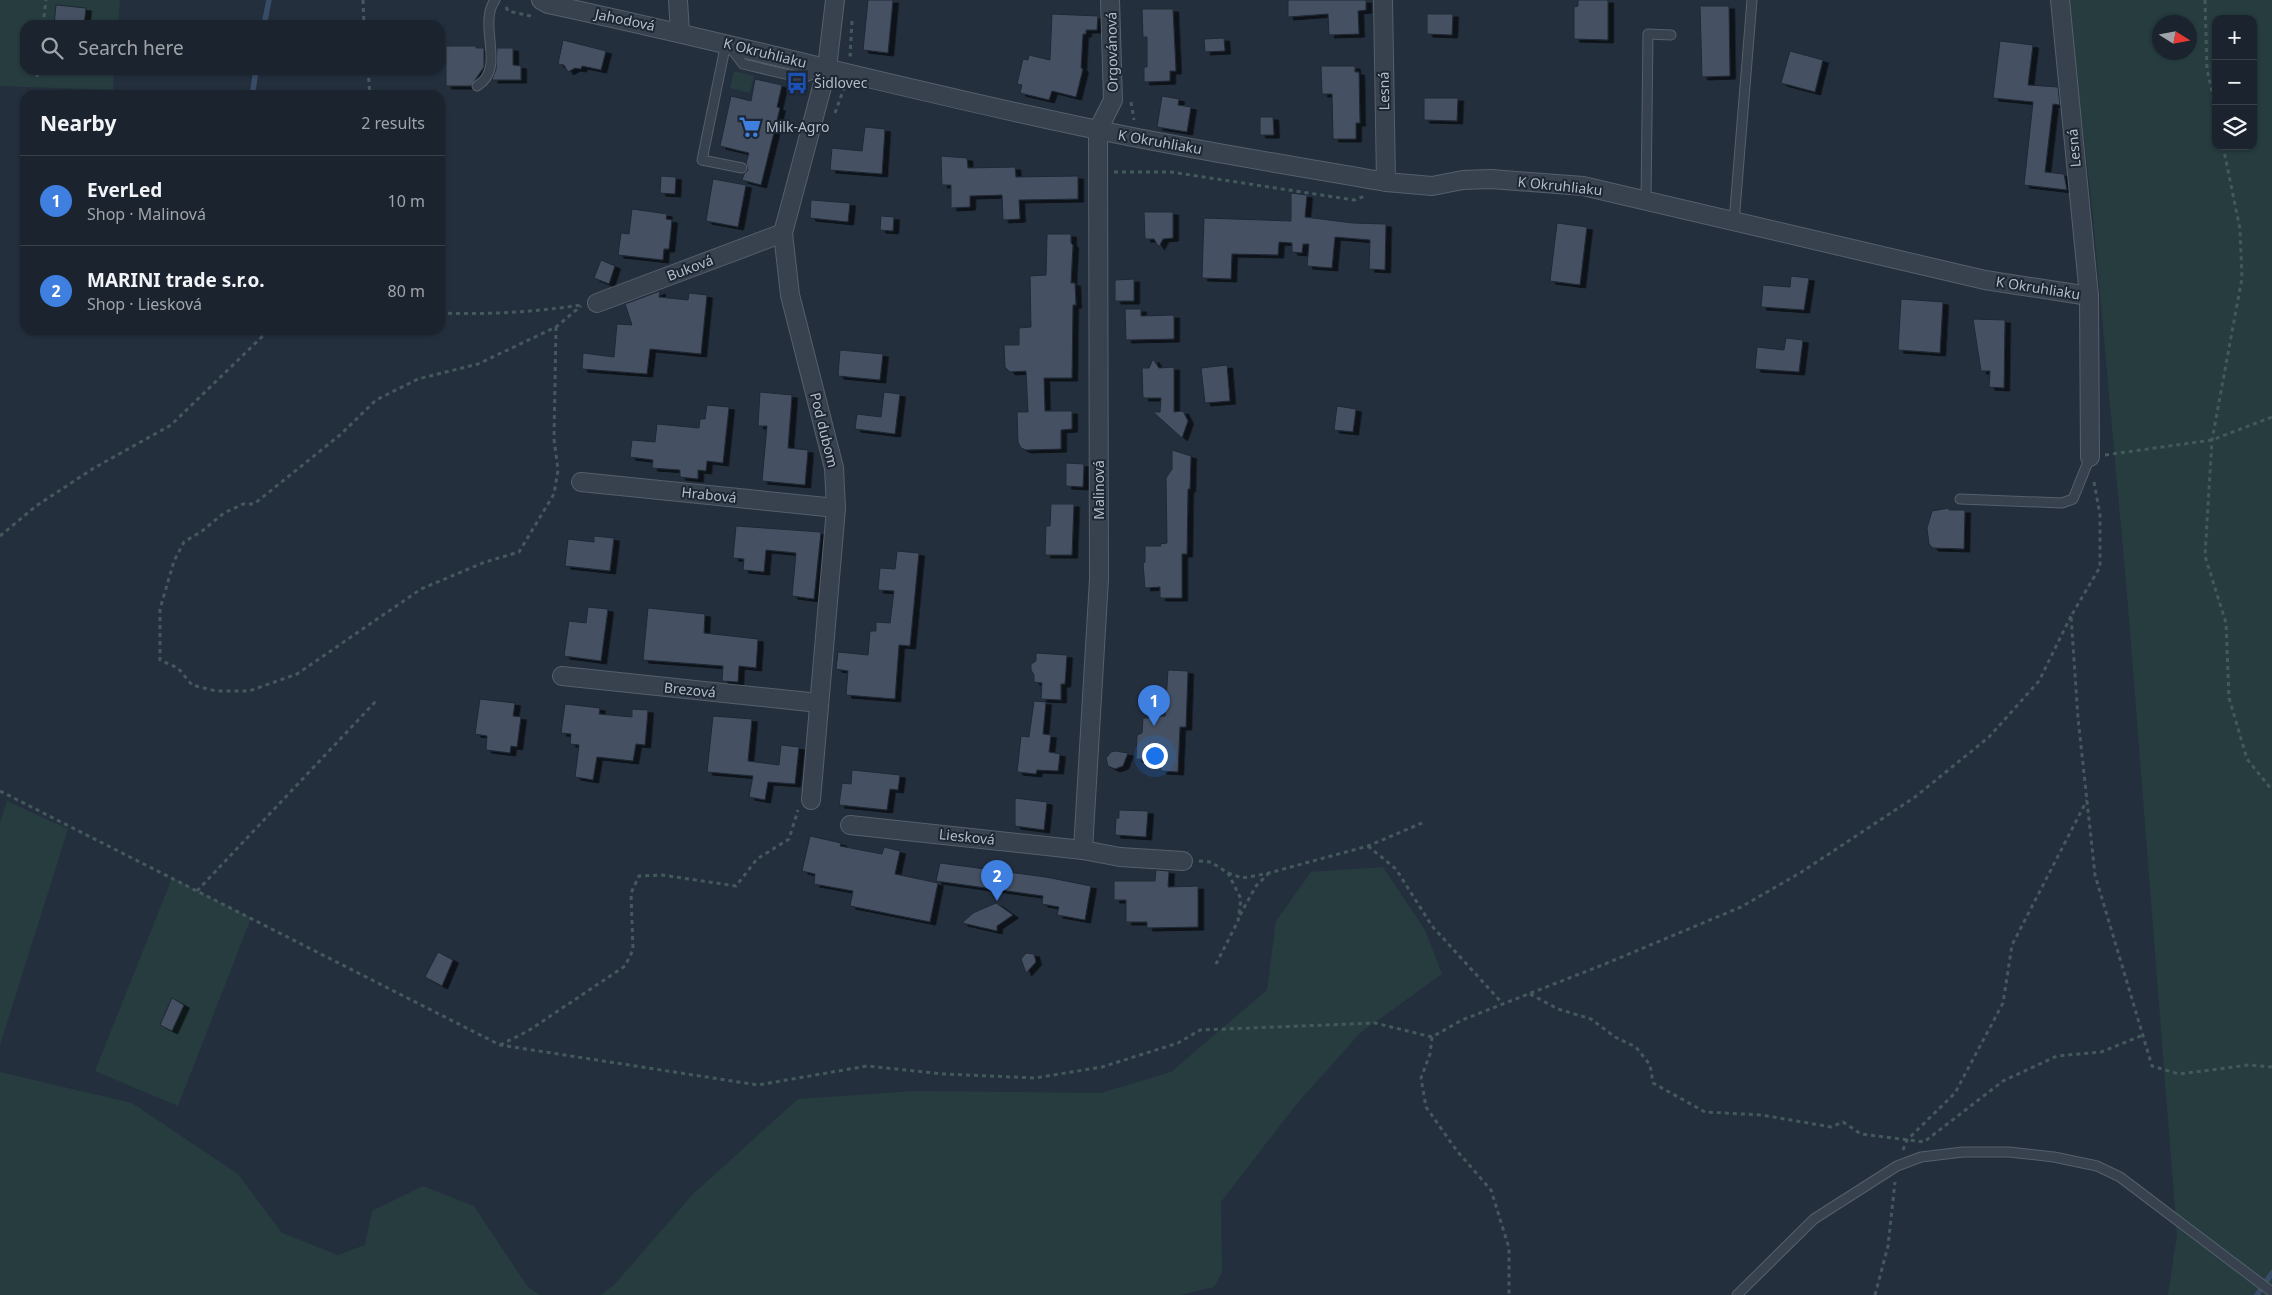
<!DOCTYPE html>
<meta charset="utf-8">
<style>
body{margin:0;font-family:"Noto Sans",sans-serif;background:#282f3a;color:#f1f3f6}
.controls{position:absolute;right:15px;top:15px;display:grid;overflow:hidden;border-radius:10px;box-shadow:0 1px 4px #0004}
.controls button{width:45px;height:45px;display:grid;place-items:center;padding:0;border:0;border-bottom:1px solid #39404a;background:#1b232e;color:#f1f3f6;font:25px sans-serif}
.compass{position:absolute;left:2152px;top:15px;width:45px;height:45px;border-radius:50%;background:#1b232e;box-shadow:0 1px 4px #0004;rotate:101deg}
.you{position:absolute;left:1154px;top:755px;width:18px;height:18px;margin:-12px;border:4px solid #fff;border-radius:50%;background:#1a73e8;box-shadow:0 0 0 8px #1a73e833}
.badge{display:grid;place-items:center;width:32px;height:32px;border-radius:50%;background:#8ab4f8;color:#fff;font-size:16px;font-weight:700}
.pin{position:absolute;translate:-50% -41px;filter:drop-shadow(0 1px 2px #0008)}
.pin::after{content:'';position:absolute;top:26px;width:18px;height:15px;background:inherit;clip-path:polygon(0 0,100% 0,50% 100%)}
.list{margin:0;padding:0;list-style:none}
h2{display:flex;justify-content:space-between;align-items:center;height:65px;margin:0;padding:0 20px;font-size:21px}
h2 small{font-size:16px;font-weight:400;color:#a0a4aa}
.list li{display:grid;grid-template-columns:32px 1fr auto;gap:15px;align-items:center;box-sizing:border-box;height:90px;padding:0 20px;border-top:1px solid #39404a}
.list b{display:block;font-size:19px;white-space:nowrap}
.list p{margin:0;font-size:16px;white-space:nowrap;color:#a0a4aa}
.list em{font-size:16px;font-style:normal;color:#a0a4aa}
.icon{flex:none;width:28px;height:28px;fill:none;stroke:currentColor;stroke-width:2;stroke-linecap:round;stroke-linejoin:round}
.map{position:relative;flex:none;width:2272px;height:1295px;overflow:hidden}
.search{position:absolute;background:#1b232e;box-shadow:0 1px 4px #0004;left:20px;top:20px;width:425px;height:55px;display:flex;align-items:center;gap:12px;box-sizing:border-box;padding:0 18px;border-radius:15px;color:#a0a4aa;font-size:19px}
.panel{position:absolute;background:#1b232e;box-shadow:0 1px 4px #0004;left:20px;top:90px;width:425px;height:245px;border-radius:15px}
.map>svg:first-child{display:block}
.green{fill:#263c3f;fill-rule:evenodd}
.lines{fill:none;stroke-linecap:round;stroke-linejoin:round}
.stream{stroke:#394c67;stroke-width:5.5}
.building{fill:#455162;stroke:#1f2835;filter:url(#shadow)}
.service-casing{stroke:#565f6c;stroke-width:11}
.minor-casing{stroke:#565f6c;stroke-width:20}
.path{stroke:#44595c;stroke-width:3;stroke-dasharray:4 4;stroke-linecap:butt}
.service{stroke:#38414e;stroke-width:9}
.minor{stroke:#38414e;stroke-width:18}
.labels{text-anchor:middle;stroke-width:4;stroke-linejoin:round;paint-order:stroke}
.street-label{font-size:14px;fill:#b4bcc9;stroke:#1d2633}
.poi-label{font-size:14px;fill:#b4bcc9;stroke:#1d2633;text-anchor:start}
</style>
<div class="map">
<svg width="2272" height="1295" viewBox="0 0 2272 1295">
<defs>
<filter id="shadow"><feDropShadow dx="5.5" dy="3" stdDeviation="0" flood-color="#0009"/></filter>
</defs>
<rect width="100%" height="100%" fill="#242f3e"/>
<g class="green">
<polygon points="0,0 120,0 118,25 25,25 25,70 114,70 113,90 0,86"/>
<path d="M2068 0H2272V1295H2168L2177 1235 2127 593 2093 217ZM2216 19H2253V146H2216ZM2160 22H2190V52H2160Z"/>
<polygon points="734,71 754,76 750,93 730,88"/>
<polygon points="7,801 68,829 0,1045 0,823"/>
<polygon points="1383,867 1425,930 1442,974 1360,1033 1295,1106 1221,1202 1222,1273 1214,1287 1180,1295 601,1295 615,1284 693,1194 798,1099 915,1091 1101,1093 1171,1072 1267,990 1276,921 1311,872"/>
<polygon points="172,878 251,918 178,1106 95,1071"/>
<polygon points="0,1072 132,1103 238,1174 282,1233 338,1255 365,1245 372,1211 423,1186 474,1206 528,1287 540,1295 0,1295"/>
</g>
<g class="lines">
<g class="stream">
<polyline points="264,25 269,0"/>
<polyline points="253,90 256,70"/>
<polyline points="2257,1295 2272,1273"/>
</g>
</g>
<g class="building">
<polygon points="868,0 893,0 888,53 863,50"/>
<polygon points="1288,0 1366,0 1366,10 1358,11 1359,34 1329,35 1328,14 1288,17"/>
<polygon points="1578,0 1608,0 1608,40 1574,39 1574,7 1578,6"/>
<polygon points="56,5 86,8 84,25 54,25"/>
<polygon points="1700,6 1729,6 1730,76 1702,77"/>
<polygon points="1142,9 1173,9 1176,71 1170,71 1170,81 1144,82 1144,67 1147,67 1147,37 1143,37"/>
<polygon points="1052,14 1098,16 1097,30 1086,30 1086,34 1083,34 1081,68 1083,69 1076,97 1052,91 1049,100 1020,93 1022,85 1017,84 1023,59 1028,60 1029,55 1050,60"/>
<polygon points="1427,14 1453,14 1452,35 1427,34"/>
<polygon points="1224,38 1225,51 1205,52 1204,39"/>
<polygon points="563,40 606,51 601,70 582,66 581,69 575,68 568,72 564,65 558,64"/>
<polygon points="2000,41 2033,45 2028,85 2058,87 2060,105 2053,104 2045,172 2064,174 2067,190 2024,185 2033,102 1993,98"/>
<polygon points="446,46 476,46 476,48 484,48 484,67 471,86 446,86"/>
<polygon points="497,48 513,48 513,65 521,66 521,80 492,80 496,69"/>
<polygon points="1790,51 1823,60 1815,92 1781,83"/>
<polygon points="1321,66 1355,66 1355,72 1359,72 1360,123 1356,123 1356,139 1333,139 1332,94 1322,94"/>
<polygon points="755,79 782,85 777,107 780,108 761,185 742,180 744,174 748,170 746,163 749,153 720,146 731,96 751,101"/>
<polygon points="1162,96 1179,99 1178,105 1191,107 1187,132 1157,127"/>
<polygon points="1424,98 1458,98 1457,121 1424,120"/>
<polygon points="1260,117 1273,117 1274,135 1260,135"/>
<polygon points="865,127 885,129 882,174 830,170 832,148 862,151"/>
<polygon points="941,156 967,158 968,168 1015,167 1016,177 1078,176 1078,199 1019,200 1020,219 1003,220 1002,195 970,196 970,207 951,208 951,185 942,185"/>
<polygon points="661,176 676,177 675,194 660,193"/>
<polygon points="713,179 746,185 738,227 706,221"/>
<polygon points="1291,193 1307,195 1305,217 1353,223 1386,224 1385,270 1369,269 1370,240 1335,237 1332,268 1307,266 1309,244 1303,244 1302,253 1292,252 1292,243 1279,242 1278,255 1232,254 1231,279 1202,278 1204,218 1291,221"/>
<polygon points="811,200 850,203 848,222 810,218"/>
<polygon points="632,209 667,214 666,219 672,220 669,249 664,249 663,260 618,255 621,233 629,234"/>
<polygon points="1144,212 1173,212 1173,238 1163,239 1159,247 1154,239 1145,239"/>
<polygon points="881,216 894,217 893,231 880,230"/>
<polygon points="1557,223 1587,227 1580,285 1550,281"/>
<polygon points="1047,234 1071,234 1071,243 1073,245 1071,283 1075,283 1076,305 1073,305 1072,378 1044,378 1045,411 1072,411 1072,429 1061,430 1061,449 1026,450 1021,448 1018,442 1017,412 1028,412 1026,371 1010,372 1005,367 1004,345 1019,345 1019,328 1031,327 1030,276 1046,275"/>
<polygon points="601,260 615,266 609,284 594,278"/>
<polygon points="1791,276 1809,278 1804,310 1761,307 1763,285 1790,287"/>
<polygon points="1134,279 1134,301 1115,301 1115,280"/>
<polygon points="660,291 659,297 688,300 689,293 707,295 701,354 650,349 647,374 582,369 583,353 614,357 617,324 632,325 625,304"/>
<polygon points="1901,299 1943,302 1940,353 1898,350"/>
<polygon points="1125,309 1141,309 1141,316 1174,315 1174,339 1126,340"/>
<polygon points="1973,319 2005,320 2004,388 1989,387 1990,371 1981,371"/>
<polygon points="1786,338 1803,340 1799,372 1755,369 1757,347 1784,350"/>
<polygon points="840,350 883,354 880,380 838,376"/>
<polygon points="1153,359 1159,368 1174,367 1174,412 1183,411 1188,421 1182,438 1153,412 1160,412 1161,398 1143,398 1142,368 1149,368"/>
<polygon points="1227,365 1230,401 1205,403 1201,368"/>
<polygon points="760,392 792,395 788,448 808,450 805,485 762,481 767,426 758,426"/>
<polygon points="884,392 900,394 895,434 855,429 857,414 881,417"/>
<polygon points="707,405 729,407 723,463 707,461 706,471 698,470 698,479 680,477 680,470 652,468 653,460 630,457 632,440 655,442 657,424 699,428 700,419 705,419"/>
<polygon points="1337,406 1356,409 1353,432 1334,430"/>
<polygon points="1172,450 1191,456 1190,489 1188,489 1187,554 1182,554 1182,598 1160,598 1160,587 1145,588 1143,563 1145,562 1145,546 1161,546 1160,544 1167,543 1166,478 1172,469"/>
<polygon points="1066,463 1084,464 1083,487 1066,486"/>
<polygon points="1051,504 1074,504 1072,555 1045,555 1046,526 1050,526"/>
<polygon points="1949,508 1949,510 1965,510 1964,549 1933,548 1929,544 1927,528 1932,511"/>
<polygon points="736,526 821,532 814,599 792,596 796,553 766,550 764,572 743,570 744,559 733,558"/>
<polygon points="594,536 614,538 610,571 565,566 568,539 594,542"/>
<polygon points="897,551 919,553 910,646 899,645 895,699 846,695 848,671 836,669 838,652 868,655 870,631 876,631 876,622 890,623 894,591 878,590 880,568 895,569"/>
<polygon points="588,607 608,609 601,661 564,656 569,621 586,623"/>
<polygon points="648,608 705,614 704,633 758,639 756,668 739,666 738,682 722,681 723,666 643,660"/>
<polygon points="1036,653 1067,655 1065,684 1061,684 1061,700 1041,699 1042,683 1034,682 1034,675 1031,670 1031,664 1036,661"/>
<polygon points="1168,670 1188,671 1186,727 1180,727 1178,772 1161,771 1161,760 1136,759 1137,735 1142,733 1143,718 1159,718 1159,716 1165,716"/>
<polygon points="480,699 515,703 513,716 521,717 517,747 511,746 510,753 486,750 487,736 475,734"/>
<polygon points="1034,701 1046,702 1043,734 1051,735 1049,752 1060,754 1058,771 1037,770 1036,774 1017,772 1021,736 1029,737"/>
<polygon points="565,704 600,708 599,714 632,717 632,709 648,710 645,745 636,744 633,761 597,757 593,780 575,777 579,745 570,744 571,734 561,733"/>
<polygon points="713,716 752,719 748,761 779,765 781,745 799,747 795,784 768,782 765,800 749,797 753,776 707,772"/>
<polygon points="1115,751 1128,753 1123,766 1115,769 1108,766 1106,758 1111,752"/>
<polygon points="852,770 900,775 898,790 890,789 887,810 839,805 842,783 851,784"/>
<polygon points="1015,798 1047,802 1044,830 1015,826"/>
<polygon points="1119,810 1148,811 1146,837 1115,835 1116,818 1119,818"/>
<polygon points="810,836 841,843 840,846 882,854 884,847 900,851 895,874 938,883 930,922 850,906 853,891 814,884 815,874 802,871"/>
<polygon points="940,863 1046,877 1091,886 1085,920 1057,915 1059,907 1042,904 1043,896 936,881"/>
<polygon points="1156,870 1169,871 1168,887 1198,886 1198,927 1147,928 1147,922 1126,922 1126,900 1114,900 1114,881 1155,881"/>
<polygon points="996,903 1013,915 997,926 997,931 962,923 973,913"/>
<polygon points="438,952 453,960 442,986 425,977"/>
<polygon points="1026,953 1034,954 1036,962 1026,973 1021,959"/>
<polygon points="172,998 184,1005 172,1031 160,1025"/>
</g>
<g class="lines">
<g class="service-casing">
<g id="service">
<polyline points="726,43 702,160 742,168"/>
<polyline points="730,47 743,64 802,78 823,70"/>
<path d="M477 86C507 68 477 25 495 0"/>
<polyline points="1646,200 1648,34 1671,35"/>
<polyline points="1734,222 1752,0"/>
<polyline points="1960,499 2062,503 2073,499 2090,457"/>
<polyline points="1737,1295 1814,1219 1897,1166 1921,1157 1963,1152 2009,1152 2054,1157 2097,1166 2120,1177 2272,1292"/>
</g>
</g>
<g class="minor-casing">
<g id="minor">
<path d="M541 0 548 4C732 43 914 92 1098 130 1193 150 1290 165 1386 182L1432 186 1463 180 1491 179 1583 186 1985 280 2089 296 2090 457"/>
<polyline points="678,0 680,32"/>
<polyline points="1383,0 1386,182"/>
<polyline points="2060,0 2089,296"/>
<polyline points="597,303 783,233"/>
<polyline points="581,482 836,508"/>
<polyline points="562,676 819,703"/>
<polyline points="811,800 836,508 834,468 790,295 783,233 827,68 835,0"/>
<polyline points="850,825 1083,850 1120,857 1183,861"/>
<polyline points="1083,850 1099,579 1098,130 1113,100 1110,0"/>
</g>
</g>
<g class="path">
<polyline points="363,0 364,25"/>
<polyline points="2205,0 2207,69 2216,110"/>
<polyline points="506,7 508,11 535,17"/>
<polyline points="852,21 850,55 852,55"/>
<polyline points="43,25 46,0"/>
<polyline points="368,70 370,95"/>
<polyline points="37,77 38,70"/>
<polyline points="1131,102 1134,120"/>
<polyline points="835,113 844,88"/>
<polyline points="2223,146 2240,229 2242,278 2212,440 2205,556 2226,623 2229,698 2247,759 2272,790"/>
<polyline points="1114,172 1171,172 1354,200 1365,196"/>
<path d="M440 313C487 315 534 312 581 305"/>
<polyline points="556,327 554,439 558,470 554,494 519,552 485,562 421,589 297,674 249,691 216,691 192,685 178,668 160,660 160,609 174,561 184,542 202,531 224,513 243,504 254,504 340,435 376,400 418,379 478,364 556,327 581,306"/>
<polyline points="2105,455 2212,440 2272,417"/>
<polyline points="2094,482 2100,515 2100,567 2071,616 2078,718 2095,875 2152,1066 2179,1074 2249,1065 2272,1067"/>
<polyline points="0,536 36,506 94,468 171,425 269,330"/>
<polyline points="0,791 500,1045 758,1085 867,1066 944,1074 1035,1078 1102,1067 1178,1043 1200,1030 1375,1023 1432,1037 1462,1020 1605,964 1741,907 1800,873 1915,797 1989,737 2039,681 2071,616"/>
<polyline points="1368,846 1396,869 1432,926 1503,1004"/>
<polyline points="1199,861 1211,862 1228,873 1241,899 1238,921 1215,966"/>
<polyline points="1228,873 1242,878 1265,874 1368,846 1422,823"/>
<polyline points="197,891 377,700"/>
<polyline points="1240,915 1256,886 1269,873"/>
<polyline points="1530,994 1558,1009 1591,1019 1615,1037 1636,1047 1650,1065 1653,1083 1705,1112 1762,1115 1831,1127 1843,1122 1861,1134 1924,1142 2003,1081 2057,1056 2101,1052 2143,1035"/>
<polyline points="1432,1037 1430,1054 1421,1078 1426,1107 1457,1151 1491,1190 1509,1248 1509,1295"/>
<polyline points="500,1045 528,1031 625,966 633,950 631,893 639,876 662,875 736,886 757,859 789,839 798,810"/>
<polyline points="1903,1150 1907,1140 1955,1093 2003,1003 2012,945 2087,800"/>
<polyline points="1875,1295 1888,1246 1895,1182"/>
</g>
<use href="#service" class="service"/>
<use href="#minor" class="minor"/>
</g>
<defs>
<g id="bus-bare" transform="scale(1.725)"><path d="M-5-6H5V4H4V6H2V4H-2V6H-4V4H-5ZM-3.5-4V0h7V-4ZM-3.5 1.2v1.5H-2V1.2ZM2 1.2v1.5H3.5V1.2Z" fill="#1a4fb4" stroke="#1d2633" stroke-width="2.5" paint-order="stroke"/></g>
<g id="supermarket-bare" transform="scale(1.725)"><path d="M-6-5.5h2.5l.6 2H6L4.5 2H-2.5L-4.4-4H-6ZM-1.5 3.2a1.3 1.3 0 1 0 .1 0ZM3 3.2a1.3 1.3 0 1 0 .1 0Z" fill="#3f7fe0" stroke="#1d2633" stroke-width="2.5" paint-order="stroke"/></g>
</defs>
<g fill-rule="evenodd">
<use href="#bus-bare" x="797" y="83"/>
<use href="#supermarket-bare" x="750" y="127"/>
</g>
<g class="labels">
<g class="street-label">
<text transform="translate(625 20) rotate(12)" y="5">Jahodová</text>
<text transform="translate(1112 52) rotate(-91)" y="5">Orgovánová</text>
<text transform="translate(765 53) rotate(14)" y="5">K Okruhliaku</text>
<text transform="translate(1384 91) rotate(-91)" y="5">Lesná</text>
<text transform="translate(1160 142) rotate(10)" y="5">K Okruhliaku</text>
<text transform="translate(2074 148) rotate(-95)" y="5">Lesná</text>
<text transform="translate(1560 186) rotate(6)" y="5">K Okruhliaku</text>
<text transform="translate(690 268) rotate(-21)" y="5">Buková</text>
<text transform="translate(2038 288) rotate(9)" y="5">K Okruhliaku</text>
<text transform="translate(824 430) rotate(76)" y="5">Pod dubom</text>
<text transform="translate(1099 490) rotate(-90)" y="5">Malinová</text>
<text transform="translate(709 495) rotate(6)" y="5">Hrabová</text>
<text transform="translate(690 690) rotate(6)" y="5">Brezová</text>
<text transform="translate(967 837) rotate(6)" y="5">Liesková</text>
</g>
<g class="poi-label">
<text x="814" y="88">Šidlovec</text>
<text x="766" y="132">Milk-Agro</text>
</g>
</g>
</svg>
<div class="controls">
<button>+</button>
<button>−</button>
<button><svg class="icon" aria-label="layers" viewBox="0 0 24 24"><path d="M12 4l9 5-9 5-9-5zM3 14l9 5 9-5"/></svg></button>
</div>
<svg class="compass" viewBox="-18 -18 36 36"><path d="M0-13l5 13h-10z" fill="#e53935"/><path d="M0 13l5-13h-10z" fill="#a0a4aa"/></svg>
<div class="you"></div>
<div class="pin badge" style="left:1154px;top:726px;background:#3f7fe0">1</div>
<div class="pin badge" style="left:997px;top:901px;background:#3f7fe0">2</div>
<div class="search"><svg class="icon" aria-label="search" viewBox="0 0 24 24"><circle cx="10" cy="10" r="6"/><path d="M15 15l6 6"/></svg>Search here</div>
<section class="panel">
<h2>Nearby<small>2 results</small></h2>
<ul class="list">
<li><span class="badge" style="background:#3f7fe0">1</span><div><b>EverLed</b><p>Shop · Malinová</p></div><em>10 m</em></li>
<li><span class="badge" style="background:#3f7fe0">2</span><div><b>MARINI trade s.r.o.</b><p>Shop · Liesková</p></div><em>80 m</em></li>
</ul>
</section>
</div>
